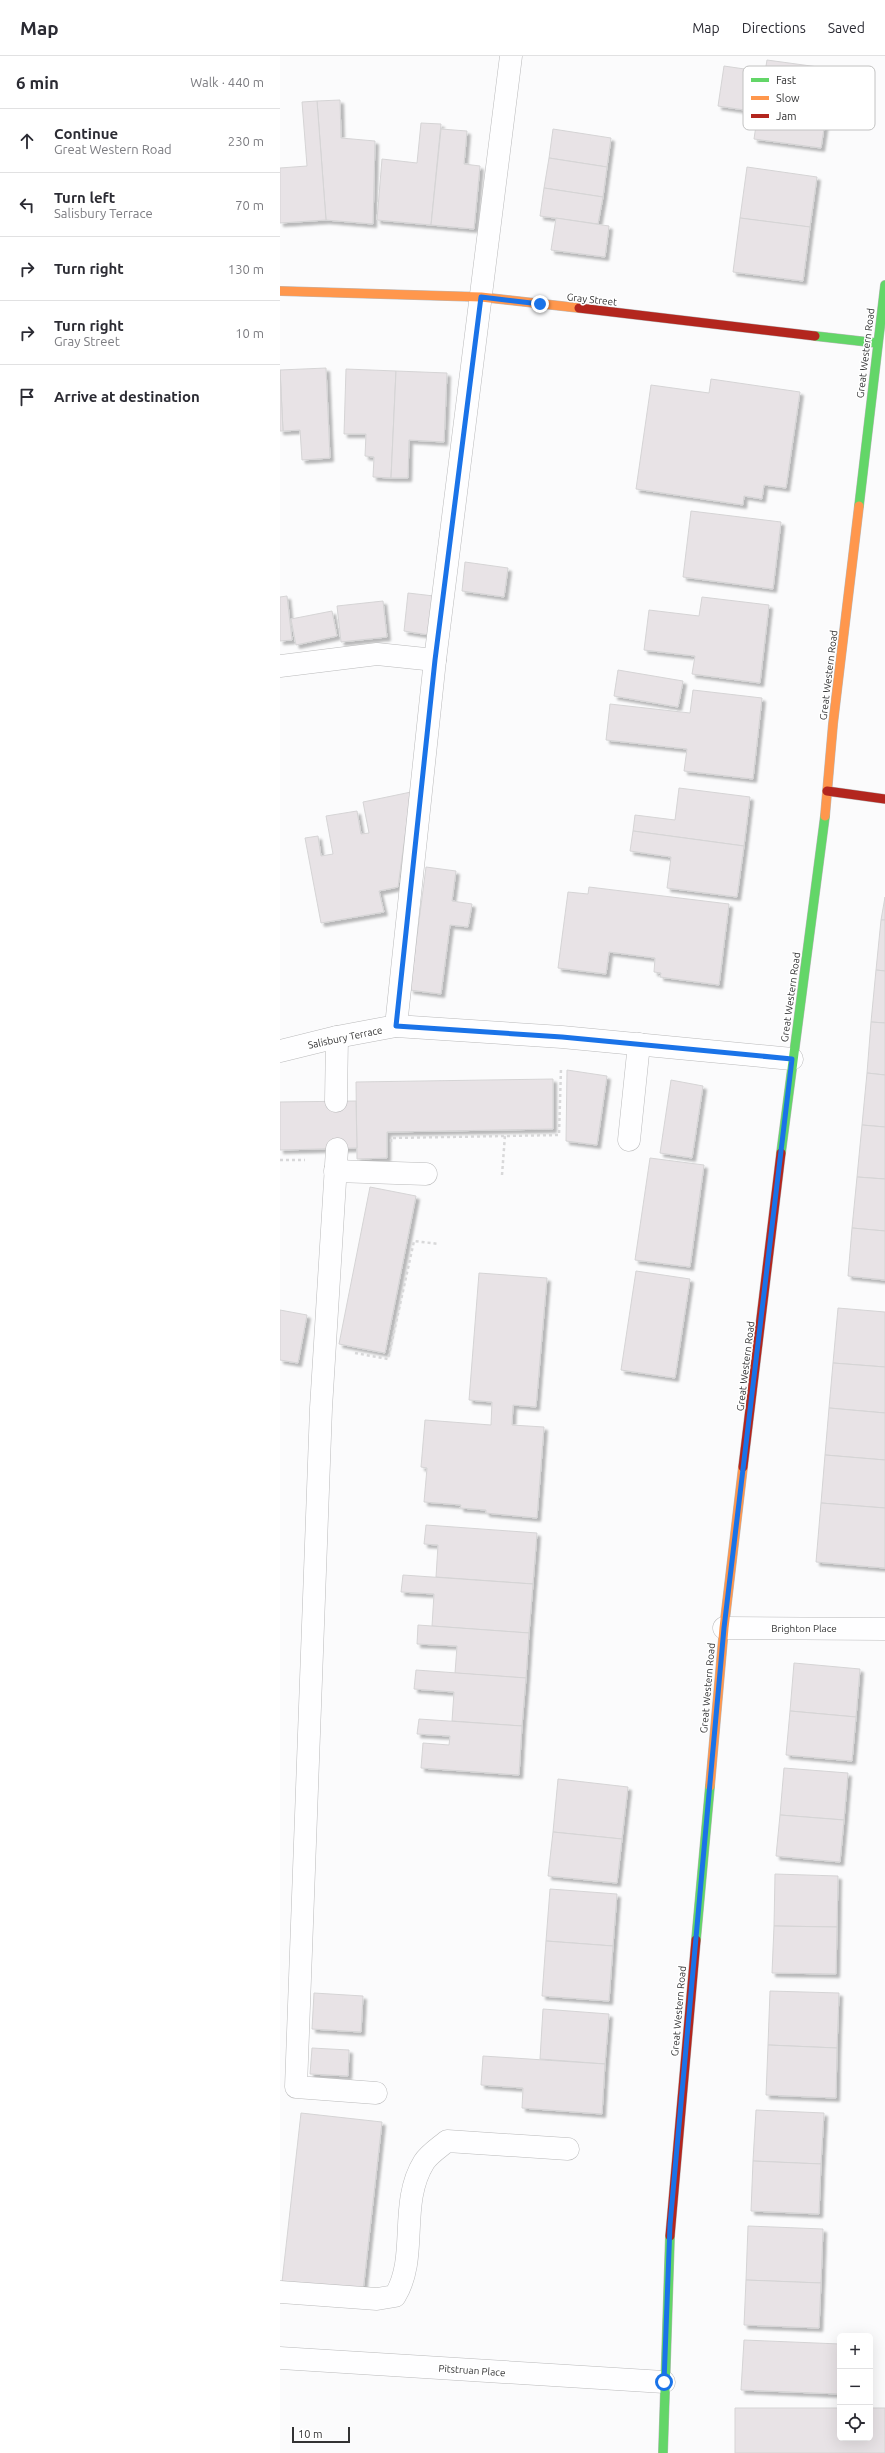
<!DOCTYPE html>
<meta charset="utf-8">
<style>
body{margin:0;font-family:Ubuntu,sans-serif;background:#f7f7f7;color:#2b2b33}
.controls{position:absolute;right:12px;bottom:12px;display:grid;overflow:hidden;border-radius:6px;box-shadow:0 4px 16px #0002}
.controls button{width:36px;height:36px;display:grid;place-items:center;padding:0;border:0;border-bottom:1px solid #e1e1e2;background:#fff;color:#2b2b33;font:20px sans-serif}
.scale{position:absolute;left:12px;bottom:10px;width:58px;box-sizing:border-box;padding-left:4px;border:2px solid #323233;border-top:0;font-size:11px;line-height:14px;white-space:nowrap;color:#323233;-webkit-text-stroke:3px #fff;paint-order:stroke}
.stop{position:absolute;width:12px;height:12px;margin:-9px;border:3px solid #1a73e8;border-radius:50%;background:#fff}
.stop.end{background:#1a73e8;border-color:#fff;box-shadow:0 1px 4px #0008}
.list{margin:0;padding:0;list-style:none}
h2{display:flex;justify-content:space-between;align-items:center;height:52px;margin:0;padding:0 16px;font-size:17px}
h2 small{font-size:13px;font-weight:400;color:#7c7c81}
.list li{display:grid;grid-template-columns:26px 1fr auto;gap:12px;align-items:center;box-sizing:border-box;height:64px;padding:0 16px;border-top:1px solid #e1e1e2}
.list b{display:block;font-size:15px;white-space:nowrap}
.list p{margin:0;font-size:13px;white-space:nowrap;color:#7c7c81}
.list em{font-size:13px;font-style:normal;color:#7c7c81}
.icon{flex:none;width:22px;height:22px;fill:none;stroke:currentColor;stroke-width:2;stroke-linecap:round;stroke-linejoin:round}
.map{position:relative;flex:none;width:605px;height:2397px;overflow:hidden}
header{display:flex;align-items:center;gap:24px;box-sizing:border-box;height:56px;padding:0 20px;background:#fff;border-bottom:1px solid #e1e1e2}
header strong{font-size:19px}
nav{display:flex;gap:22px;margin-inline-start:auto;font-size:14px}
main{display:flex}
aside{flex:1;background:#fff}
.map>svg:first-child{display:block}
.building{fill:#e8e3e6;stroke:#d5d4d5;filter:url(#shadow)}
.lines{fill:none;stroke-linecap:round;stroke-linejoin:round}
.lane-casing{stroke:#bababb;stroke-width:23}
.street-casing{stroke:#bababb;stroke-width:23}
.fast-casing{stroke:#bababb;stroke-width:10}
.slow-casing{stroke:#bababb;stroke-width:10}
.jam-casing{stroke:#bababb;stroke-width:10}
.path{stroke:#d8d8d9;stroke-width:2.5;stroke-dasharray:3 3;stroke-linecap:butt}
.lane{stroke:#fefeff;stroke-width:22}
.street{stroke:#fefeff;stroke-width:22}
.fast{stroke:#63d668;stroke-width:9}
.slow{stroke:#ff974d;stroke-width:9}
.jam{stroke:#b3261e;stroke-width:9}
.route{stroke:#1a73e8;stroke-width:5}
.labels{text-anchor:middle;stroke-width:3;stroke-linejoin:round;paint-order:stroke}
.street-label{font-size:10px;fill:#323233;stroke:#fff}
.key{fill:#fff;stroke:#c2c2c2;stroke-width:1}
.key-label{font-size:11px;fill:#323233}
</style>
<header>
<strong>Map</strong>
<nav><a>Map</a><a>Directions</a><a>Saved</a></nav>
</header>
<main>
<aside>
<h2>6 min<small>Walk · 440 m</small></h2>
<ul class="list">
<li><svg class="icon" aria-label="ahead" viewBox="0 0 24 24"><path d="M12 20V5M6 11l6-6 6 6"/></svg><div><b>Continue</b><p>Great Western Road</p></div><em>230 m</em></li>
<li><svg class="icon" aria-label="left" viewBox="0 0 24 24"><path d="M17 20v-9H6M10 6l-5 5 5 5"/></svg><div><b>Turn left</b><p>Salisbury Terrace</p></div><em>70 m</em></li>
<li><svg class="icon" aria-label="right" viewBox="0 0 24 24"><path d="M7 20v-9h11M14 6l5 5-5 5"/></svg><div><b>Turn right</b></div><em>130 m</em></li>
<li><svg class="icon" aria-label="right" viewBox="0 0 24 24"><path d="M7 20v-9h11M14 6l5 5-5 5"/></svg><div><b>Turn right</b><p>Gray Street</p></div><em>10 m</em></li>
<li><svg class="icon" aria-label="arrive" viewBox="0 0 24 24"><path d="M6 21V4h12l-3 4 3 4H6"/></svg><div><b>Arrive at destination</b></div></li>
</ul>
</aside>
<div class="map">
<svg width="605" height="2397" viewBox="0 0 605 2397">
<defs>
<filter id="shadow"><feDropShadow dx="3.5" dy="3.5" stdDeviation="1" flood-color="#0004"/></filter>
</defs>
<rect width="100%" height="100%" fill="#fbfbfc"/>
<g class="building">
<polygon points="487,4 553,13 541,92 474,83 478,56 438,50 444,10 485,16"/>
<polygon points="60,44 61,82 95,85 93,168 46,164 37,45"/>
<polygon points="37,45 46,164 0,167 0,112 27,110 22,46"/>
<polygon points="141,67 161,68 151,169 97,164 102,103 137,107"/>
<polygon points="161,73 187,75 184,108 200,110 194,173 151,169"/>
<polygon points="273,73 331,82 327,111 269,102"/>
<polygon points="269,102 327,111 323,141 264,132"/>
<polygon points="467,111 537,121 530,171 460,162"/>
<polygon points="264,132 323,141 318,168 260,160"/>
<polygon points="276,162 329,170 325,201 271,194"/>
<polygon points="460,162 530,171 523,225 453,216"/>
<polygon points="46,312 50,402 22,404 20,374 3,375 0,314"/>
<polygon points="66,313 116,315 111,422 93,421 94,401 85,400 86,378 64,378"/>
<polygon points="0,314 3,375 0,375"/>
<polygon points="116,315 167,317 164,386 129,384 128,422 111,422"/>
<polygon points="431,323 520,336 506,432 484,429 482,443 464,440 463,449 356,433 371,329 429,337"/>
<polygon points="411,455 501,466 493,533 403,521"/>
<polygon points="185,506 228,512 224,541 182,535"/>
<polygon points="128,537 154,540 149,579 124,575"/>
<polygon points="7,540 12,584 0,585 0,541"/>
<polygon points="422,541 489,549 480,627 412,618 415,600 364,594 369,554 419,560"/>
<polygon points="103,545 107,581 61,586 57,550"/>
<polygon points="52,555 57,580 16,589 11,563"/>
<polygon points="338,614 403,625 398,651 334,640"/>
<polygon points="413,634 482,642 473,723 404,715 407,693 326,684 330,648 410,657"/>
<polygon points="399,732 470,741 464,790 353,775 355,759 395,764"/>
<polygon points="131,736 118,831 99,835 104,856 41,867 25,782 38,780 41,800 53,798 46,760 77,755 81,778 89,777 83,746"/>
<polygon points="353,775 464,790 457,841 387,832 391,801 350,795"/>
<polygon points="146,811 176,815 172,845 192,848 188,871 170,869 161,938 130,934"/>
<polygon points="309,831 449,848 439,929 380,921 381,917 374,916 375,902 329,896 326,918 278,912 288,836 308,838"/>
<polygon points="605,841 605,864 601,864"/>
<polygon points="601,864 605,864 605,915 596,914"/>
<polygon points="596,914 605,915 605,967 591,966"/>
<polygon points="591,966 605,967 605,1019 587,1017"/>
<polygon points="287,1014 327,1020 317,1089 286,1085"/>
<polygon points="587,1017 605,1019 605,1071 582,1069"/>
<polygon points="273,1023 273,1073 107,1076 107,1102 77,1103 76,1026"/>
<polygon points="391,1024 423,1030 412,1102 380,1097"/>
<polygon points="76,1045 77,1092 0,1094 0,1046"/>
<polygon points="582,1069 605,1071 605,1123 577,1121"/>
<polygon points="370,1102 424,1109 410,1211 355,1204"/>
<polygon points="577,1121 605,1123 605,1175 572,1172"/>
<polygon points="90,1131 136,1140 105,1297 59,1288"/>
<polygon points="572,1172 605,1175 605,1224 568,1220"/>
<polygon points="356,1215 410,1223 395,1322 341,1314"/>
<polygon points="199,1217 267,1222 256,1351 233,1349 232,1369 264,1371 257,1462 206,1457 206,1454 180,1452 181,1449 144,1446 147,1412 141,1411 145,1364 211,1369 212,1346 189,1344"/>
<polygon points="558,1252 605,1256 605,1311 553,1307"/>
<polygon points="0,1254 27,1259 18,1307 0,1304"/>
<polygon points="553,1307 605,1311 605,1357 549,1352"/>
<polygon points="549,1352 605,1357 605,1404 545,1399"/>
<polygon points="545,1399 605,1404 605,1452 541,1447"/>
<polygon points="541,1447 605,1452 605,1512 536,1506"/>
<polygon points="146,1469 257,1477 253,1528 156,1521 158,1489 144,1488"/>
<polygon points="123,1519 253,1528 249,1577 152,1570 154,1538 121,1536"/>
<polygon points="138,1569 249,1577 246,1622 175,1617 177,1590 137,1588"/>
<polygon points="514,1607 580,1613 576,1661 510,1655"/>
<polygon points="136,1614 246,1622 242,1670 172,1665 174,1636 134,1633"/>
<polygon points="510,1655 576,1661 572,1705 506,1699"/>
<polygon points="139,1663 242,1670 239,1719 141,1712 143,1687 169,1689 170,1680 137,1678"/>
<polygon points="504,1712 568,1717 564,1764 500,1759"/>
<polygon points="278,1723 348,1731 342,1783 273,1776"/>
<polygon points="500,1759 564,1764 560,1806 496,1800"/>
<polygon points="273,1776 342,1783 337,1827 268,1820"/>
<polygon points="495,1818 558,1820 557,1871 494,1870"/>
<polygon points="270,1833 337,1838 333,1890 266,1885"/>
<polygon points="494,1870 557,1871 556,1918 492,1917"/>
<polygon points="266,1885 333,1890 329,1945 262,1940"/>
<polygon points="490,1935 559,1937 557,1992 488,1989"/>
<polygon points="34,1937 83,1940 81,1976 32,1973"/>
<polygon points="263,1953 329,1958 325,2008 260,2003"/>
<polygon points="488,1989 557,1992 556,2042 486,2039"/>
<polygon points="32,1992 69,1994 68,2020 30,2018"/>
<polygon points="203,2000 325,2008 322,2058 242,2052 243,2032 201,2029"/>
<polygon points="476,2054 544,2057 541,2108 473,2105"/>
<polygon points="21,2057 102,2066 83,2235 2,2226"/>
<polygon points="473,2105 541,2108 539,2158 471,2155"/>
<polygon points="468,2170 543,2173 541,2227 466,2224"/>
<polygon points="466,2224 541,2227 539,2272 464,2269"/>
<polygon points="464,2284 560,2288 560,2338 461,2334"/>
<polygon points="455,2352 560,2352 560,2382 590,2382 590,2352 605,2352 605,2397 455,2397"/>
</g>
<g class="lines">
<g class="lane-casing">
<g id="lane">
<polyline points="0,610 97,598 155,604"/>
<polyline points="116,970 155,604 231,0"/>
<polyline points="56,1045 57,981"/>
<polyline points="349,1084 359,988"/>
<polyline points="57,1093 41,1352 16,2031 96,2037"/>
<polyline points="55,1115 146,1118"/>
<path d="M0 2236 97 2243 115 2240C139 2201 118 2148 144 2106 149 2098 160 2091 167 2085L288 2093"/>
</g>
</g>
<g class="street-casing">
<g id="street">
<polyline points="0,995 57,981 116,970 282,981 512,1003"/>
<polyline points="444,1572 605,1573"/>
<polyline points="0,2302 384,2326"/>
</g>
</g>
<g class="fast-casing">
<g id="fast">
<polyline points="535,280 597,287"/>
<polyline points="579,450 605,229"/>
<polyline points="501,1097 545,760"/>
<polyline points="416,1884 430,1730"/>
<polyline points="383,2397 390,2180"/>
</g>
</g>
<g class="slow-casing">
<g id="slow">
<polyline points="0,235 201,241 299,252"/>
<polyline points="545,760 553,668 579,450"/>
<polyline points="430,1730 444,1572 463,1411"/>
</g>
</g>
<g class="jam-casing">
<g id="jam">
<polyline points="299,252 535,280"/>
<polyline points="547,735 605,743"/>
<polyline points="463,1411 501,1097"/>
<polyline points="390,2180 416,1884"/>
</g>
</g>
<g class="path">
<polyline points="111,1086 111,1082 279,1079 281,1012"/>
<polyline points="0,1104 25,1104"/>
<polyline points="222,1119 225,1079"/>
<polyline points="75,1297 108,1303 134,1185 159,1188"/>
</g>
<use href="#lane" class="lane"/>
<use href="#street" class="street"/>
<use href="#fast" class="fast"/>
<use href="#slow" class="slow"/>
<use href="#jam" class="jam"/>
</g>
<g class="lines">
<polyline class="route" points="260,248 201,241 155,604 116,970 282,981 512,1003 444,1572 390,2169 384,2326"/>
</g>
<g class="labels">
<g class="street-label">
<text transform="translate(312 243) rotate(6)" y="4">Gray Street</text>
<text transform="translate(585 297) rotate(-83)" y="4">Great Western Road</text>
<text transform="translate(548 619) rotate(-83)" y="4">Great Western Road</text>
<text transform="translate(510 941) rotate(-82)" y="4">Great Western Road</text>
<text transform="translate(65 981) rotate(-12)" y="4">Salisbury Terrace</text>
<text transform="translate(465 1310) rotate(-83)" y="4">Great Western Road</text>
<text x="524" y="1576">Brighton Place</text>
<text transform="translate(427 1632) rotate(-85)" y="4">Great Western Road</text>
<text transform="translate(398 1955) rotate(-85)" y="4">Great Western Road</text>
<text transform="translate(192 2314) rotate(4)" y="4">Pitstruan Place</text>
</g>
</g>
<rect x="463" y="10" width="132" height="64" rx="6" class="key"/>
<rect x="471" y="22" width="18" height="4" fill="#63d668"/>
<rect x="471" y="40" width="18" height="4" fill="#ff974d"/>
<rect x="471" y="58" width="18" height="4" fill="#b3261e"/>
<g class="key-label">
<text x="496" y="28">Fast</text>
<text x="496" y="46">Slow</text>
<text x="496" y="64">Jam</text>
</g>
</svg>
<div class="controls">
<button>+</button>
<button>−</button>
<button><svg class="icon" aria-label="locate" viewBox="0 0 24 24"><circle cx="12" cy="12" r="6"/><path d="M12 2v4M12 18v4M2 12h4M18 12h4"/></svg></button>
</div>
<div class="scale">10 m</div>
<div class="stop" style="left:384px;top:2326px"></div>
<div class="stop end" style="left:260px;top:248px"></div>
</div>
</main>
